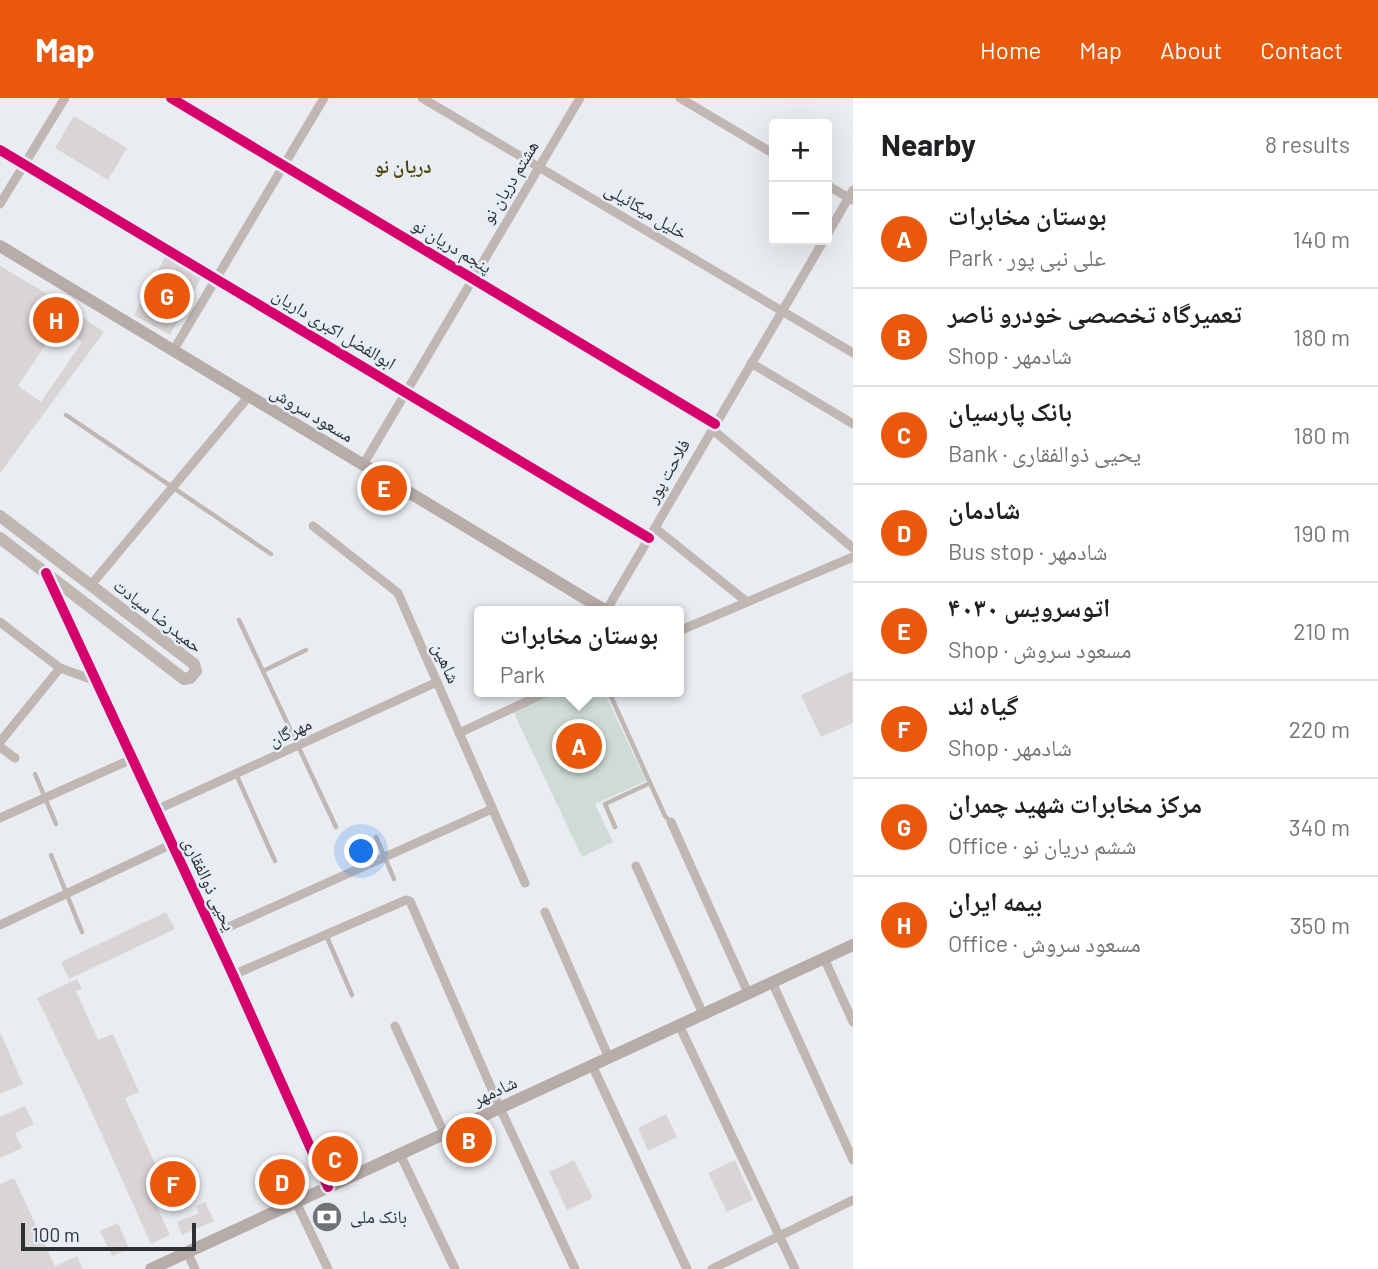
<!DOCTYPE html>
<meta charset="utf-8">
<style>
body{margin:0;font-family:Barlow,"Noto Naskh Arabic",sans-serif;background:#f2f2f2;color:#202124}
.controls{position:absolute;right:21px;top:21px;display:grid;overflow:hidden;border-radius:7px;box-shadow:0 7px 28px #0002}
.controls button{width:63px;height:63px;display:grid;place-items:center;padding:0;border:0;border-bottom:2px solid #e0e0e0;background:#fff;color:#202124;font:35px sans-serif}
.scale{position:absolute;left:21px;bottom:18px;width:175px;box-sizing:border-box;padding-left:7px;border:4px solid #2e3134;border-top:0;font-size:19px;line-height:24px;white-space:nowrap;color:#2e3134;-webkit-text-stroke:5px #e5edf6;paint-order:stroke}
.you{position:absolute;left:362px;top:754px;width:24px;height:24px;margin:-18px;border:5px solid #fff;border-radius:50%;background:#1a73e8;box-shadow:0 0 0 10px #1a73e833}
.badge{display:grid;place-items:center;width:46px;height:46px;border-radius:50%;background:#ea580c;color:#fff;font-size:23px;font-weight:700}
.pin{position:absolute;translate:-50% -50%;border:4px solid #fff;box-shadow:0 2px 7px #0006}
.popup{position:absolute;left:474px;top:508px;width:210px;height:91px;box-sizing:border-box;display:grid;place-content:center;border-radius:7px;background:#fff;filter:drop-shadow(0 2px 5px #0005);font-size:23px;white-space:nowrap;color:#757577}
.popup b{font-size:26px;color:#202124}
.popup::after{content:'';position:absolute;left:50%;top:100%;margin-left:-14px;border:14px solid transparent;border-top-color:#fff}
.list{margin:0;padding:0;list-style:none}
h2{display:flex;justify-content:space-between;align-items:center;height:91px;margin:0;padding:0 28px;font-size:30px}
h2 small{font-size:23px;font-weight:400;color:#757577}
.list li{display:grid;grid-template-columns:46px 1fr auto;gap:21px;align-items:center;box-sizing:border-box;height:98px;padding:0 28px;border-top:2px solid #e0e0e0}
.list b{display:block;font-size:26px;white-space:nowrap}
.list p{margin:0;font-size:23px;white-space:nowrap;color:#757577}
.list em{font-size:23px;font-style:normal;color:#757577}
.map{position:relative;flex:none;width:853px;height:1171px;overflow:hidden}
header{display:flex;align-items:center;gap:42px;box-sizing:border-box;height:98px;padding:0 35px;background:#ea580c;color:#fff}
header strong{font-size:33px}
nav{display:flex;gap:38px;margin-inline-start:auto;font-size:24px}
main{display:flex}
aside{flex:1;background:#fff}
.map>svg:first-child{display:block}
.green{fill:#cfdcd5}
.building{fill:#d9d5d4;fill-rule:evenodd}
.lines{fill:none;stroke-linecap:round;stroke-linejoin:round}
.service{stroke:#c0b7b3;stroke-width:4.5}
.minor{stroke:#c0b7b3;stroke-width:9}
.tertiary{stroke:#c0b7b3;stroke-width:12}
.secondary{stroke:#b7aca8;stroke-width:12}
.cycleway-casing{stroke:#e5edf6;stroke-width:15}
.cycleway{stroke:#d6006c;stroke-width:10}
.labels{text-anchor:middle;stroke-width:5;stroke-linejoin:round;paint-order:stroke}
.street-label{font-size:18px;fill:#2e3134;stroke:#e5edf6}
.poi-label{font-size:18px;fill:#2e3134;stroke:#e5edf6;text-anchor:start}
.neighbourhood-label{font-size:19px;font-weight:bold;fill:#514602;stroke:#e5edf6}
</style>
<header>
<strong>Map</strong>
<nav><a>Home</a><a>Map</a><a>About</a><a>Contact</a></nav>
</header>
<main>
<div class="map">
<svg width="853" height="1171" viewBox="0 0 853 1171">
<rect width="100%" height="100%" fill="#e9edf2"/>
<polygon class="green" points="557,594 604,594 646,683 595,706 613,744 582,759 513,613"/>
<g class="building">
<polygon points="74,18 127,50 108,82 55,50"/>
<polygon points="165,159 201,180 170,237 134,217"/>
<path d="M0 168 59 203 104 234 0 375ZM58 228 82 244 41 304 18 288Z"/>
<polygon points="853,573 853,625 821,639 801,597"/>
<polygon points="166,814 175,831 69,881 61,864"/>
<polygon points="77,881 82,891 76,893 98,942 113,936 139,994 125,1000 162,1081 147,1088 170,1137 151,1146 84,997 37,900"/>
<polygon points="0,934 23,986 0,996"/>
<polygon points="25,1008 34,1026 15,1035 22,1050 0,1060 0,1019"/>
<polygon points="666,1016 677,1039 648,1053 638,1030"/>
<polygon points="574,1062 593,1100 567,1112 549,1074"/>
<polygon points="735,1062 753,1102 727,1114 708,1075"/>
<polygon points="14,1080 55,1168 77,1158 83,1171 0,1171 0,1086"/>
<polygon points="205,1104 214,1123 182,1137 177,1124 199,1115 196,1108"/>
<polygon points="118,1125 129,1151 112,1158 100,1133"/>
</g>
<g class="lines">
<g class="service">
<polyline points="66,317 271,456"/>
<polyline points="239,522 336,729"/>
<polyline points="263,573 306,552"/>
<polyline points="609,594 665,718 671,724"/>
<polyline points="35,676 56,726"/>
<polyline points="236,676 275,763"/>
<polyline points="615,729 605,706 650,685"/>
<polyline points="376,739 394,781"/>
<polyline points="51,757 82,834"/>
<polyline points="326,837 352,897"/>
</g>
<g class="minor">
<polyline points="171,0 715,326"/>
<polyline points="422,0 853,255"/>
<polyline points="680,0 774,56"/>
<polyline points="0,52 649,440"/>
<polyline points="827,87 852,102"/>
<polyline points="0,106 65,0"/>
<polyline points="827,137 853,92"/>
<polyline points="173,253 324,0"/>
<polyline points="751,265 853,326"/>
<polyline points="713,332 853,450"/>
<polyline points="363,367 580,0"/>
<polyline points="313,428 398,495 525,785"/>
<polyline points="655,430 747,504"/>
<polyline points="90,488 249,298"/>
<polyline points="606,513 824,142"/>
<polyline points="0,524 60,570 96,583"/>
<polyline points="679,533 853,459"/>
<polyline points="459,635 547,594"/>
<polyline points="0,644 60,570"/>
<polyline points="0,649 15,660"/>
<polyline points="156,712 437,584"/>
<polyline points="0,720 132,661"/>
<polyline points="671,724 748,895"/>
<polyline points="636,768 703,916"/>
<polyline points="545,814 609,960"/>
<polyline points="0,827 172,746"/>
<polyline points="213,836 492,711"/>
<polyline points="824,860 853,924"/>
<polyline points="233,877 406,802 410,803 500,1010 575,1171"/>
<polyline points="772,884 853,1062"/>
<polyline points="679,927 795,1171"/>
<polyline points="395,928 444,1035"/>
<polyline points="592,967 687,1171"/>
<polyline points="400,1056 455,1171"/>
<polyline points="296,1104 328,1171"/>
<polyline points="187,1154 195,1171"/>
<polyline points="712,1171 853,1102"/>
</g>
<g class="tertiary">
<polyline points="0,418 194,566 196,573 190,580 184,581 0,440"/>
<polyline points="46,475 233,877 328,1089"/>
</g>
<g class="secondary">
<polyline points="0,148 606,513"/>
<polyline points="151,1171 853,847"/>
</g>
<g class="cycleway-casing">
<g id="cycleway">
<polyline points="171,0 715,326"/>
<polyline points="0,52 649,440"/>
<polyline points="46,475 233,877 328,1089"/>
</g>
</g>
<use href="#cycleway" class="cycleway"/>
</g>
<defs>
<g id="bank-disc" transform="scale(1.575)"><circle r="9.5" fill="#6f7376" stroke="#e5edf6"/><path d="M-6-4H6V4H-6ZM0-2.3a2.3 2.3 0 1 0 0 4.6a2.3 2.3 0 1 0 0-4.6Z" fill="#fff"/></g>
</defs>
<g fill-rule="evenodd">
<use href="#bank-disc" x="327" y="1119"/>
</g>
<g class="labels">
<g class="street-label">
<text transform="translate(510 84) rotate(-59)" y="6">هشتم دریان‌ نو</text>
<text transform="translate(646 113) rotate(31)" y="6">خلیل میکائیلی</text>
<text transform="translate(452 148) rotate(31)" y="6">پنجم دریان‌ نو</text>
<text transform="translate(334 231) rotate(31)" y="6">ابوالفضل اکبری داریان</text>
<text transform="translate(312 316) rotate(31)" y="6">مسعود سروش</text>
<text transform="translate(668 373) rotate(-60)" y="6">فلاحت پور</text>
<text transform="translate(158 518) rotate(38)" y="6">حمیدرضا سیادت</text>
<text transform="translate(446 565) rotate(66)" y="6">شاهین</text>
<text transform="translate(290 634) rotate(-25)" y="6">مهرگان</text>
<text transform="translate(209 786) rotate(65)" y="6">یحیی ذوالفقاری</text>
<text transform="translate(495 993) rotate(-25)" y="6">شادمهر</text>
</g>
<g class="poi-label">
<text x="350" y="1125">بانک ملی</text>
</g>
<g class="neighbourhood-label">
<text x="403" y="75">دریان نو</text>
</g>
</g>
</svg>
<div class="controls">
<button>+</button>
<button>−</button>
</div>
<div class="scale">100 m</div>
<div class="you"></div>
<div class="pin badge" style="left:579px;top:648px">A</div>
<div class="popup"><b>بوستان مخابرات</b>Park</div>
<div class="pin badge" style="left:469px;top:1042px">B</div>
<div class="pin badge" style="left:335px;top:1061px">C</div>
<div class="pin badge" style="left:282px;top:1084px">D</div>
<div class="pin badge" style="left:384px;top:390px">E</div>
<div class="pin badge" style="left:173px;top:1086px">F</div>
<div class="pin badge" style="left:167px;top:198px">G</div>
<div class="pin badge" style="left:56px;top:222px">H</div>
</div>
<aside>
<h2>Nearby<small>8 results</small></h2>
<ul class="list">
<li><span class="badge">A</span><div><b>بوستان مخابرات</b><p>Park · علی نبی پور</p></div><em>140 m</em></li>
<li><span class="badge">B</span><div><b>تعمیرگاه تخصصی خودرو ناصر</b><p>Shop · شادمهر</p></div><em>180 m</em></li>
<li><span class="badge">C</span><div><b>بانک پارسیان</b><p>Bank · یحیی ذوالفقاری</p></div><em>180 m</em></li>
<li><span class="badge">D</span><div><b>شادمان</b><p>Bus stop · شادمهر</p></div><em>190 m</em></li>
<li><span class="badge">E</span><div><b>اتوسرویس ۴۰۳۰</b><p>Shop · مسعود سروش</p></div><em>210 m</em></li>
<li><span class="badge">F</span><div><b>گیاه لند</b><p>Shop · شادمهر</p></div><em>220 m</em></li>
<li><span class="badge">G</span><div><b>مرکز مخابرات شهید چمران</b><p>Office · ششم دریان‌ نو</p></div><em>340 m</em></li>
<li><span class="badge">H</span><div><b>بیمه ایران</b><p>Office · مسعود سروش</p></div><em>350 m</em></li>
</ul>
</aside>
</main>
